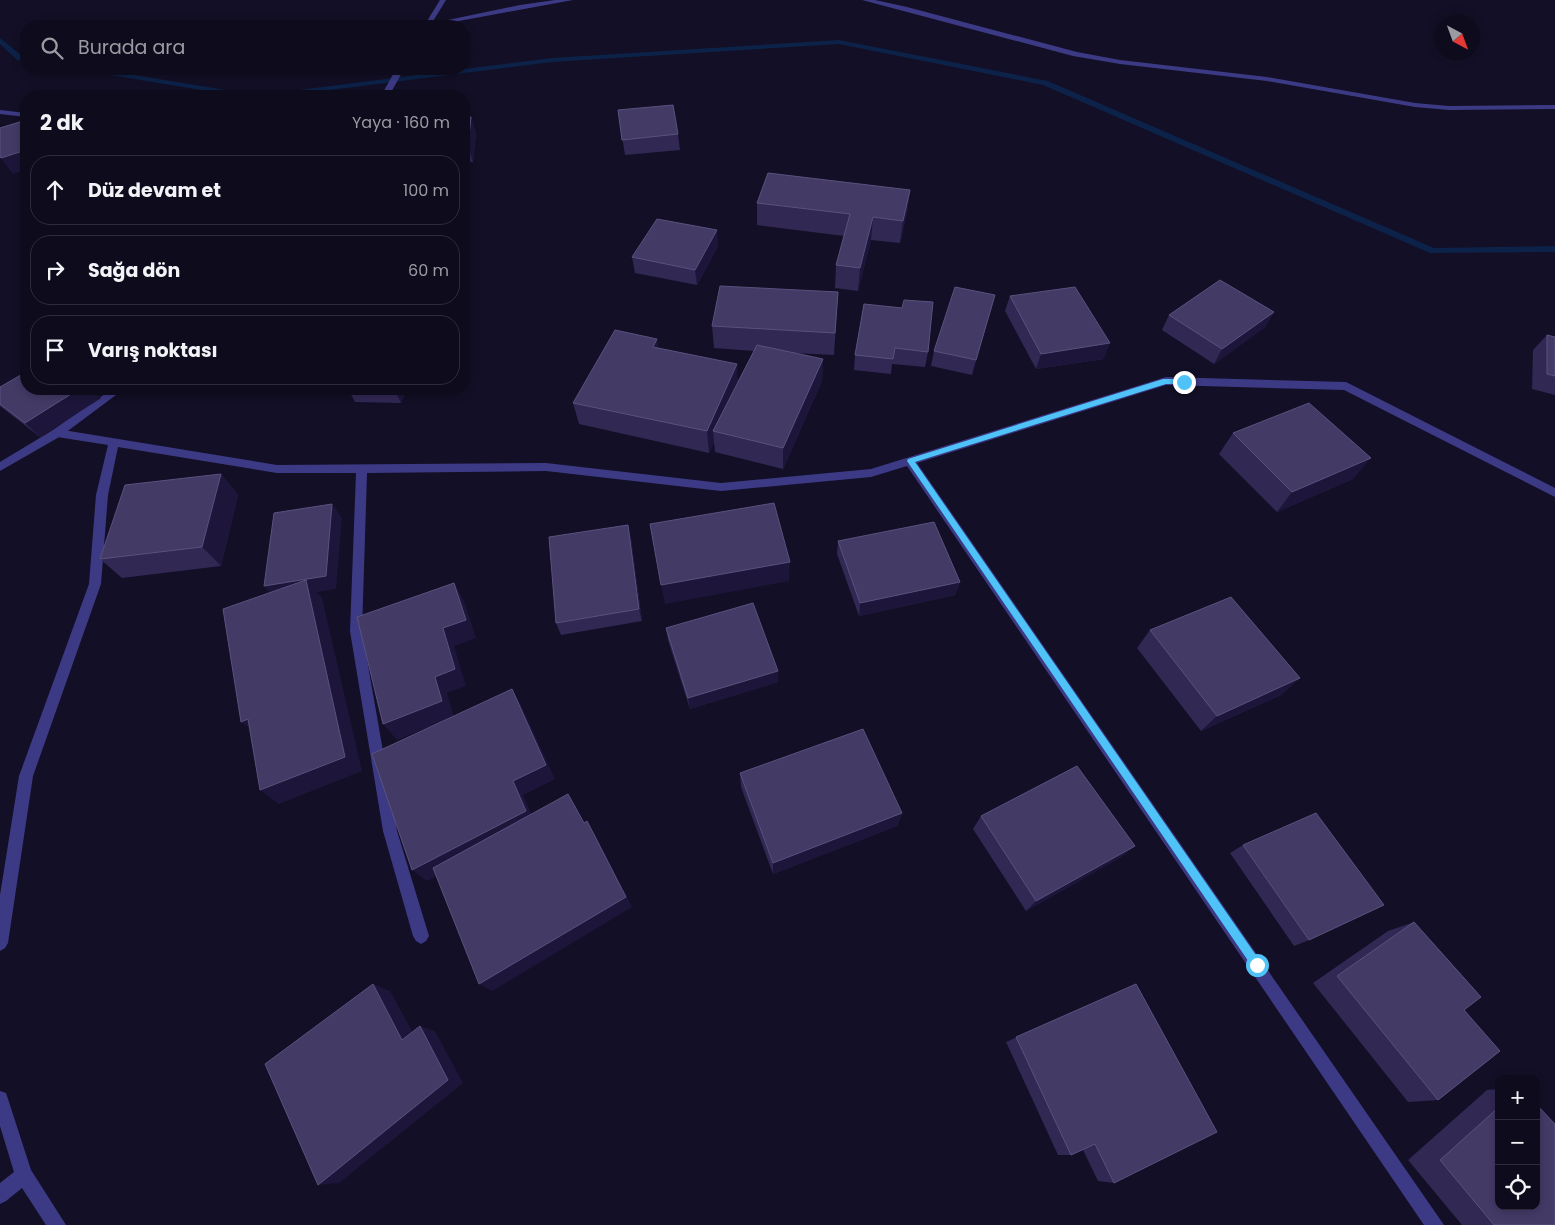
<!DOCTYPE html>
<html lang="tr">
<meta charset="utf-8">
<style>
body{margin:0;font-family:Poppins,sans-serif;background:#1c1929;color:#f1f3f6}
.controls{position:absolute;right:15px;bottom:15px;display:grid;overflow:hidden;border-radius:10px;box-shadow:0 2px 8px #0003}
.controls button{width:45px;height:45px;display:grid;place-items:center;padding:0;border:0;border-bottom:1px solid #2e2b3b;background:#0e0b1c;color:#f1f3f6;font:25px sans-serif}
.compass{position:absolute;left:1435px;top:15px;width:45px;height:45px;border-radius:50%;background:#0e0b1c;box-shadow:0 2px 8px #0003;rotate:139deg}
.stop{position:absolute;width:15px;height:15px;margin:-11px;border:4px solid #4fc3f7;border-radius:50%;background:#fff}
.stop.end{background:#4fc3f7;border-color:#fff;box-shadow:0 1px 5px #0008}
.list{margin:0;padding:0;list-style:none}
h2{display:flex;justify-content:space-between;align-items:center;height:65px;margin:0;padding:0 20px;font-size:21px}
h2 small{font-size:16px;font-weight:400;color:#9b9ba3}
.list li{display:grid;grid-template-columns:32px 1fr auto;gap:15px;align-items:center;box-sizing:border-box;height:70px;margin:0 10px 10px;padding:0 10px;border:1px solid #2e2b3b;border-radius:20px}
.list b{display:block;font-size:19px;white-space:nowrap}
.list em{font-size:16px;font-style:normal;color:#9b9ba3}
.icon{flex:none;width:28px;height:28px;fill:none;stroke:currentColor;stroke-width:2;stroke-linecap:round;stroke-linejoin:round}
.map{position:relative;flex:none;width:1555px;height:1225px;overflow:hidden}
.search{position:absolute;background:#0e0b1c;box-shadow:0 2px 8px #0003;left:20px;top:20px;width:450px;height:55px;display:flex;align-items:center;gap:12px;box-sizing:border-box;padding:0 18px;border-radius:20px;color:#9b9ba3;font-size:19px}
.panel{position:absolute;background:#0e0b1c;box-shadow:0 2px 8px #0003;left:20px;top:90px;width:450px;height:305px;border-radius:20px}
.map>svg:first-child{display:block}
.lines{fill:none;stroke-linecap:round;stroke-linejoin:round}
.stream{fill:#0c2248;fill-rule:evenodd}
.minor{fill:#3d3a85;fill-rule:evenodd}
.tertiary{fill:#3d3a85;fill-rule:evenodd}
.wall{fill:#312854}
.shaded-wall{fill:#1d163a}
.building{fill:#433a66;stroke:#5a527e}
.route{fill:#4fc3f7}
</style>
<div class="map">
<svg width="1555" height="1225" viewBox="0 0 1555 1225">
<rect width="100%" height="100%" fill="#130f26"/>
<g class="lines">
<g class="stream">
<polygon points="0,38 22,56 26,57 26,61 17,60 0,44"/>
<polygon points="839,40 1048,81 1434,248 1555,246 1555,252 1430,253 1043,85 839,44 552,62 283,96 263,96 267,94 552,58"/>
<polygon points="82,69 98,69 250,94 254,96 237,96 86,71"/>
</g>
<g class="minor">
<polygon points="555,0 573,0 432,26 424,25 520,5"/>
<polygon points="862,0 875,0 907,7 1077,52 1120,60 1267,77 1415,103 1449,106 1555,105 1555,109 1449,110 1415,107 1267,81 1120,64 1073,56"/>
<polygon points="0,110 26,113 26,117 0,114"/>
<polygon points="1166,377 1346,382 1555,488 1555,497 1344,390 1166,385 917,463 1444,1225 1424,1225 907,466 871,477 721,491 546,471 367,473 362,631 397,831 429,936 426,941 421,944 416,941 413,936 383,831 350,631 356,473 277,473 118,447 108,495 101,584 33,776 8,943 5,948 0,951 0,895 19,776 89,584 96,495 108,445 57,437 52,433 53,430 57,429 277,465 546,463 721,483 871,469"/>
<polygon points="0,1091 6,1093 8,1099 31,1170 66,1225 46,1225 22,1188 6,1201 0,1204 0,1183 14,1172 0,1126"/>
</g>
<g class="tertiary">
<polygon points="440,0 446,0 430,26 424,26"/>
<polygon points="396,69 404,69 389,96 381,96"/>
<polygon points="112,389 124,389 61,436 0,471 0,462 53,430"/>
</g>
</g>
<g class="wall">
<polygon points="618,110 678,134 680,150 625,155"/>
<polygon points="471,117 476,133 473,162 464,162 464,118"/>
<polygon points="910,190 907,213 900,243 871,240 858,291 835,288 836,265 844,236 757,225 757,203"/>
<polygon points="718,246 697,285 635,273 632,257"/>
<polygon points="838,292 834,355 793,353 823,359 822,381 783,469 715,452 714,442 709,453 579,424 573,403 657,339 658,348 738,381 754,351 714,348 712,326"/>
<polygon points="995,295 972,375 931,366 934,351"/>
<polygon points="1010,296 1104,359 1036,369 1005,311"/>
<polygon points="864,304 928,352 925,367 892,364 891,374 854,370 855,355"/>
<polygon points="1274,312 1265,327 1214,364 1162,330 1169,315"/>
<polygon points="1547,335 1555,337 1555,395 1532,389 1533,350"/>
<polygon points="0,387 101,398 40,437 0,406"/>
<polygon points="244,389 303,389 300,393"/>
<polygon points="348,389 407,389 401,403 355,402"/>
<polygon points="1233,433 1353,479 1277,512 1219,454"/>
<polygon points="221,474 238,495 221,566 122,578 100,559"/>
<polygon points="631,538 642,621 561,635 556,623"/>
<polygon points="838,541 960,582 955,595 859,616 837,554"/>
<polygon points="666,628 778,671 778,682 690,709 668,640"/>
<polygon points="1150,630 1300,678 1281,695 1201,731 1137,648"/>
<polygon points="740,773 902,813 897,826 773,874 741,787"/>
<polygon points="981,816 1135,846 1121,857 1026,911 973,829"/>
<polygon points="1243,845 1309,940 1294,946 1230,853"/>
<polygon points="1414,922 1438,1100 1408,1102 1313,983 1388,931"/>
<polygon points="1136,984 1114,1183 1098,1181 1083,1150 1071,1155 1058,1155 1006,1042"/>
<polygon points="1499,1089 1499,1206 1555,1225 1462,1225 1408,1160 1487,1090"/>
</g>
<g class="shaded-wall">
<polygon points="471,117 476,133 473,162 468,146"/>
<polygon points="26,150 26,170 13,174 1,158"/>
<polygon points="910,190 907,213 900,243 903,221"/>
<polygon points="873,217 871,240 858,291 860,268"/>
<polygon points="717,230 718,246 697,285 695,270"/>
<polygon points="995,295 991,310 972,375 976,360"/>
<polygon points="1274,312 1265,327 1214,364 1222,349"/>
<polygon points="657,339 660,361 653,347"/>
<polygon points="1110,343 1104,359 1036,369 1041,354"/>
<polygon points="823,359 822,381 783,469 783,448"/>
<polygon points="737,364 738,386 713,431 714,442 709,453 707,431"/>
<polygon points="79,389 93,389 101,398 40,437 25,423"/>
<polygon points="298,389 303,389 300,393"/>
<polygon points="394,389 407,389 401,403"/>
<polygon points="1371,458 1353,479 1277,512 1292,492"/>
<polygon points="221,474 238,495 221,566 202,547"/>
<polygon points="332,504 342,518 336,589 317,592 322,598 362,771 279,804 260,790 276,599 264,586"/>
<polygon points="628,525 631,538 642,621 639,609"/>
<polygon points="790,562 789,581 665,604 661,585"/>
<polygon points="960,582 955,595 859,616 860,603"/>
<polygon points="454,583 464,601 476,638 454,646 466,686 447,693 454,717 397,740 383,724 435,677 443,628"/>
<polygon points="778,671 778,682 690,709 688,698"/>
<polygon points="1300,678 1281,695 1201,731 1217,716"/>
<polygon points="512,689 521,705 555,779 523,795 536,824 427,881 412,870"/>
<polygon points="248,719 261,737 241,722"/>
<polygon points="568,794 576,807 591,836 584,823"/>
<polygon points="902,813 897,826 773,874 773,863"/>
<polygon points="587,821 595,834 632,907 492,991 479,984"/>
<polygon points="1135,846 1121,857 1026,911 1036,901"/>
<polygon points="373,984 390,991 419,1044 402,1040"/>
<polygon points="420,1026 435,1031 463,1083 339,1183 318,1185"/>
</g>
<g class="building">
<polygon points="673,105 678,134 622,140 618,110"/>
<polygon points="471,117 468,146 464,146 464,118"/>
<polygon points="26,120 26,150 1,158 0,157 0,128"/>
<polygon points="768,173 910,190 903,221 873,217 860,268 836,265 850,214 757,203"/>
<polygon points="657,219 717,230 695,270 632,257"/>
<polygon points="1220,280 1274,312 1222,349 1169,315"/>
<polygon points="720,286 838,292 835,333 712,326"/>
<polygon points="955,287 995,295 976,360 934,351"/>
<polygon points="1075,287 1110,343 1041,354 1010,296"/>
<polygon points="904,300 933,302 928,352 895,348 893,359 855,355 864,304 902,308"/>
<polygon points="615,330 657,339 653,347 737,364 707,431 573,403"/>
<polygon points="1547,335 1555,337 1555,376 1547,374"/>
<polygon points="757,345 823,359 783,448 713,431"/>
<polygon points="26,372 26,389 79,389 25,423 0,404 0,387"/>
<polygon points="1309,403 1371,458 1292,492 1233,433"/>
<polygon points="221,474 202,547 100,559 125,485"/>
<polygon points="774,503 790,562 661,585 650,524"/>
<polygon points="332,504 326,576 264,586 274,513"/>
<polygon points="934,522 960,582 860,603 838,541"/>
<polygon points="628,525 639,609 556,623 549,537"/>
<polygon points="306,580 345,757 260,790 248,719 241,722 223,609"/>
<polygon points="454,583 466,620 443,628 455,669 435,677 442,701 383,724 357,617"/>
<polygon points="1231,597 1300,678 1217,716 1150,630"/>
<polygon points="753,603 778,671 688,698 666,628"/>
<polygon points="512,689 546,765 513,781 526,811 412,870 372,754"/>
<polygon points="863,729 902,813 773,863 740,773"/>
<polygon points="1077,766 1135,846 1036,901 981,816"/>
<polygon points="568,794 584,823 587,821 626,897 479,984 433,868"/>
<polygon points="1316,813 1384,905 1309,940 1243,845"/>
<polygon points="1414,922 1481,997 1464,1010 1500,1051 1438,1100 1337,976"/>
<polygon points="373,984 402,1040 420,1026 448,1080 318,1185 265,1064"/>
<polygon points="1136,984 1217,1132 1114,1183 1095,1144 1071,1155 1016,1037"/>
<polygon points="1536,1104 1555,1124 1555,1225 1494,1225 1440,1160 1499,1107 1499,1206 1536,1206"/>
</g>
<polygon class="route" points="1163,379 1184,379 1187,382 1184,384 1166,384 915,462 1260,961 1262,965 1257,970 1253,968 907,461 908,459"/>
</svg>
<div class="controls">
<button>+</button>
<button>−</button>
<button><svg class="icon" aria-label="locate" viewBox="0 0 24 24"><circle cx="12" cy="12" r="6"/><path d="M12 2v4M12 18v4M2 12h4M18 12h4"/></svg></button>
</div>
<svg class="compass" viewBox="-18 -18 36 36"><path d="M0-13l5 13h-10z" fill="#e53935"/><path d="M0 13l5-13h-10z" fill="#9b9ba3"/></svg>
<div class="stop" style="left:1257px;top:965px"></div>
<div class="stop end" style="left:1184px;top:382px"></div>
<div class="search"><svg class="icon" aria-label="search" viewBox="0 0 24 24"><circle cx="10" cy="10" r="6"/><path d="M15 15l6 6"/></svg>Burada ara</div>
<section class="panel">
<h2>2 dk<small>Yaya · 160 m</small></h2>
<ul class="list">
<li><svg class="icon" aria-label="ahead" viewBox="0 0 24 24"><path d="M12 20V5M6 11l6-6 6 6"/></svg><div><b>Düz devam et</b></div><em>100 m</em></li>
<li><svg class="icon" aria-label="right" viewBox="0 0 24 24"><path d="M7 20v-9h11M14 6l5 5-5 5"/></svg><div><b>Sağa dön</b></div><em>60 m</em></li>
<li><svg class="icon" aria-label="arrive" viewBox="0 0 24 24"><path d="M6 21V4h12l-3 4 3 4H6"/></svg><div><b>Varış noktası</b></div></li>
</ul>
</section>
</div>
